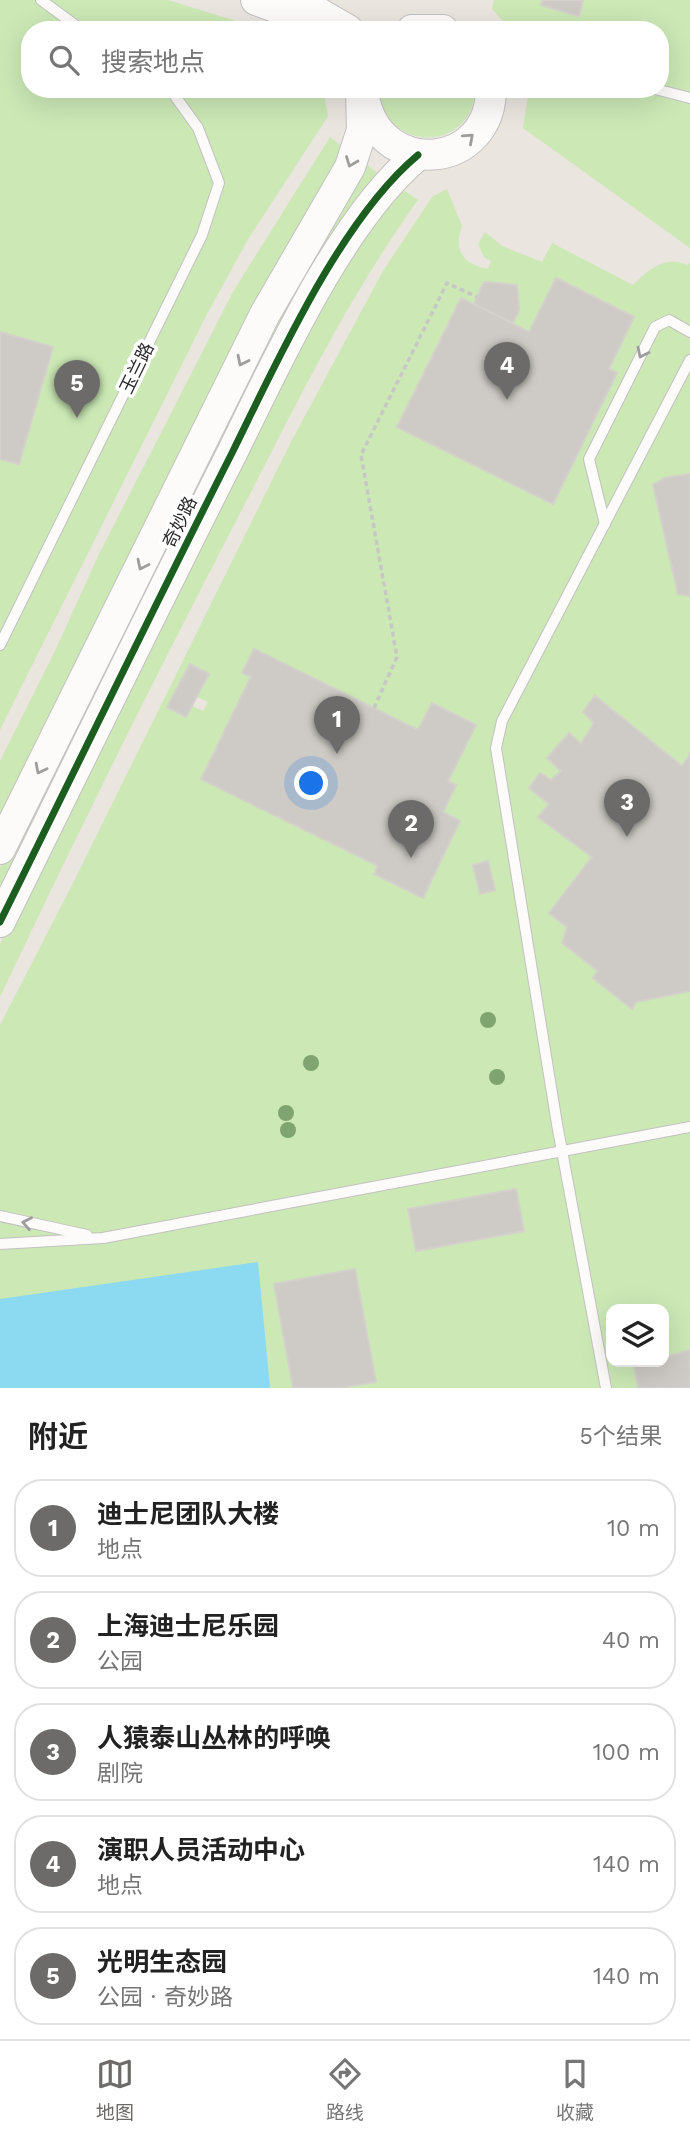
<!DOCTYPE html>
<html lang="zh">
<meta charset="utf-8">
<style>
body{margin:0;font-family:"Work Sans","Noto Sans SC",sans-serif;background:#f2f2f2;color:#222}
.controls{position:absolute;right:21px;bottom:21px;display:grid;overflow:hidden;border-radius:14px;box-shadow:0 7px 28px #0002}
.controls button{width:63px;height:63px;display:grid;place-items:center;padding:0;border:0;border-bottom:2px solid #e0e0e0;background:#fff;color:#222;font:35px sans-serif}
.you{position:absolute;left:312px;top:784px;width:24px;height:24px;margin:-18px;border:5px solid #fff;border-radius:50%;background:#1a73e8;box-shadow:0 0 0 10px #1a73e833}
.badge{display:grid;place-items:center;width:46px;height:46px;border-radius:50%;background:#6d6b69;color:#fff;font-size:23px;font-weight:700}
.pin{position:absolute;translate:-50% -58px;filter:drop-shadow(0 2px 4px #0008)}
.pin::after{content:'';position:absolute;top:37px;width:24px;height:21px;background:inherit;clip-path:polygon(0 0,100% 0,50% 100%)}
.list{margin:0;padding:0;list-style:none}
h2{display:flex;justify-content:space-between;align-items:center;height:91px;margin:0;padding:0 28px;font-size:30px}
h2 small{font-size:23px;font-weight:400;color:#767676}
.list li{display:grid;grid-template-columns:46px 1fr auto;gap:21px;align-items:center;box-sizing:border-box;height:98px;margin:0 14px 14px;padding:0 14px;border:2px solid #e0e0e0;border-radius:28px}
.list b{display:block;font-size:26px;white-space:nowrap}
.list p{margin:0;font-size:23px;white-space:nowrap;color:#767676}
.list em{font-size:23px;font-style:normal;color:#767676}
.icon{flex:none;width:38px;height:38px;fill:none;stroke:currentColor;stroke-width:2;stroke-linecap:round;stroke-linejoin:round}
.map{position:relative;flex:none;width:690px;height:1388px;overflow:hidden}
.search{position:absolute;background:#fff;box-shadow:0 7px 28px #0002;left:21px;right:21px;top:21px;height:77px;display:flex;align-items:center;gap:18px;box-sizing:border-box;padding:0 24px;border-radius:28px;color:#767676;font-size:26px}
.sheet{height:651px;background:#fff}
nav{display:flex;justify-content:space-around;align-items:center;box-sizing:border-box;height:98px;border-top:2px solid #e0e0e0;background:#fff;font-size:19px;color:#767676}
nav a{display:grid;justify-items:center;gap:4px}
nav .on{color:#6d6b69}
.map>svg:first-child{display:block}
.green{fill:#cbe8b5;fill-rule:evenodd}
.water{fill:#8cd9f2}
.building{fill:#cecbc6;stroke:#d4d0cb;stroke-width:2}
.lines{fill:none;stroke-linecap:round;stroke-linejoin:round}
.lane-casing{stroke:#c3c1c1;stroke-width:12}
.secondary-casing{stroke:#c3c1c1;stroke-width:32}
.path{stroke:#c8c7c7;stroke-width:3.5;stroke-dasharray:5 3.5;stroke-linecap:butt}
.lane{stroke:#fcfbfa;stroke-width:10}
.secondary{stroke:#fcfbfa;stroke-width:30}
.cycleway-casing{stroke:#fff;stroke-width:11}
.cycleway{stroke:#1b5e20;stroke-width:7}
.tree{fill:#7fa46f}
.oneway{stroke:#9e9d9c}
.labels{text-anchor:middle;stroke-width:7;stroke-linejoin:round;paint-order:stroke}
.street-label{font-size:18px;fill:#2a2a2a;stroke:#fff}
</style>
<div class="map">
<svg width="690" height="1388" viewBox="0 0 690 1388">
<rect width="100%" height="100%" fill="#eae5df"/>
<g class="green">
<polygon points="0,0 168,0 265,30 30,30 30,89 323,89 328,116 247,241 207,314 0,730"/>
<polygon points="494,0 690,0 690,248 523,128 529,89 660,89 660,30 511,30 492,9"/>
<path d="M378 89H475C473 153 384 154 378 89Z"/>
<polygon points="330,137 350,153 262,288 0,814 0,761 55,651 99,554 234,290"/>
<polygon points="367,165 377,173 352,211 0,895 0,868 114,636 337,208"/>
<path d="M399 187 418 200C345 301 292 413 235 523 154 679 75 838 0 997V944L330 289Z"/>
<path d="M447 189 462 226C453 251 463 264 488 269L491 261 484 257 478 244 485 232 502 246 542 262 552 243 633 285C649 269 665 255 688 265L690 262V1388H0V1025L73 883 292 440 383 271 432 197ZM190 664 209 675 197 697 208 702 203 711 192 706 185 717 167 706ZM611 1309H664V1362H611Z"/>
</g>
<polygon class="water" points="258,1262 270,1388 0,1388 0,1299"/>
<g class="building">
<polygon points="543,0 583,0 579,16 541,5"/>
<polygon points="556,278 634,317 609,369 617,373 553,504 397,427 461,298 529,332"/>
<polygon points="484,282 517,285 519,310 513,323 474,304"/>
<polygon points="0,332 53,347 19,464 0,459"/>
<polygon points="690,474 690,596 678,594 653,485 664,478"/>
<polygon points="254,649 418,730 432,703 476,725 448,781 456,785 443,812 460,821 423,898 374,874 378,866 201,779 251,677 242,673"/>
<polygon points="190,664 209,674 186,717 167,707"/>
<polygon points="595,696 682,766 690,754 690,991 636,1002 632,1009 593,978 598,971 562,943 567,927 549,913 592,857 538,817 549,804 529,788 540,773 551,780 561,771 547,758 569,733 581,744 594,723 583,712"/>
<polygon points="488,861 495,890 480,894 473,865"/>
<polygon points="516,1189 524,1231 416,1251 408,1209"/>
<polygon points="355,1269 376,1382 339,1388 293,1388 274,1284"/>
<polygon points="690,1350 690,1388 638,1388 634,1366 664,1362 664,1358"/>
</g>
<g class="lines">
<g class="lane-casing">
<g id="lane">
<polyline points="41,0 82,30"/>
<polyline points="655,89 690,98"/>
<polyline points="605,524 589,459 655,327 669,320 690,332"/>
<polyline points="0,645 202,235 219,183 198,128 170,89"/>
<polyline points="0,1216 87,1235"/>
<polyline points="0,1244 103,1238 690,1127"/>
<polyline points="606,1388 557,1124 496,748 502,721 690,360"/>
</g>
</g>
<g class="secondary-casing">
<g id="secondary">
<polyline points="256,0 283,10 316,30"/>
<polyline points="300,2 348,30"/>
<polyline points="412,30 443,30"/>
<path d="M365 102C384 179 491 169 491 89"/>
<polyline points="0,849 265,314 350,167 362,130 361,89"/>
<path d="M0 922C77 766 153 609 232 453 277 362 340 220 418 155"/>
</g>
</g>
<polyline class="path" points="374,708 397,657 361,455 447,283 477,297"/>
<use href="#lane" class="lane"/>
<use href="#secondary" class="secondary"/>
<g class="cycleway-casing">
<path id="cycleway" d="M0 922C77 766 153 609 232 453 277 362 340 220 418 155"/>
</g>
<use href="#cycleway" class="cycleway"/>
</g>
<g class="tree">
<circle cx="488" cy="1020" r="8"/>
<circle cx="311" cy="1063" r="8"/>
<circle cx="497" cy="1077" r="8"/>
<circle cx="286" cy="1113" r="8"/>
<circle cx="288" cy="1130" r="8"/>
</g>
<defs><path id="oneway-chevron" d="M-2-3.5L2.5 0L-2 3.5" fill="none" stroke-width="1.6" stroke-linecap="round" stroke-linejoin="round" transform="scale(1.75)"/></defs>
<g class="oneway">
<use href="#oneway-chevron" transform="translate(469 138) rotate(-42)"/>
<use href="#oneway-chevron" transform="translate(351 162) rotate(111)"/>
<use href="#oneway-chevron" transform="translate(642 353) rotate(116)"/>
<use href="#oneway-chevron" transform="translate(242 361) rotate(116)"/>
<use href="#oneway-chevron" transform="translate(142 565) rotate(116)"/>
<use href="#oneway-chevron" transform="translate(40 769) rotate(117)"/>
<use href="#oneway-chevron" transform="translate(27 1223) rotate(-169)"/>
</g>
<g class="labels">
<g class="street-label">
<text transform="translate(137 368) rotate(-64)" y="6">玉兰路</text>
<text transform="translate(180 522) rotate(-64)" y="6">奇妙路</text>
</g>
</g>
</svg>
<div class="controls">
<button><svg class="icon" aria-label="layers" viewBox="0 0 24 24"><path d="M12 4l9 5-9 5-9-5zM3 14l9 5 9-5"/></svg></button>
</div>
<div class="you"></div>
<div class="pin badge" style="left:337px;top:754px">1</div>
<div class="pin badge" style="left:411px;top:858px">2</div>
<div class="pin badge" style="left:627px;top:837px">3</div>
<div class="pin badge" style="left:507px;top:400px">4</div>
<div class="pin badge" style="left:77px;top:418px">5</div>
<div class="search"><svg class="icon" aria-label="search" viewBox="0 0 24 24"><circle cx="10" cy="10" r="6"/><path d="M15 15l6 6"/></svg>搜索地点</div>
</div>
<section class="sheet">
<h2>附近<small>5个结果</small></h2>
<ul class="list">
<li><span class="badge">1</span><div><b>迪士尼团队大楼</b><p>地点</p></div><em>10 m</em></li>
<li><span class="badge">2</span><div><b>上海迪士尼乐园</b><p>公园</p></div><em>40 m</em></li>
<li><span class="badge">3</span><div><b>人猿泰山丛林的呼唤</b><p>剧院</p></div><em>100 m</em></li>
<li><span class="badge">4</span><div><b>演职人员活动中心</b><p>地点</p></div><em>140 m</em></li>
<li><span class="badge">5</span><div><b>光明生态园</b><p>公园 · 奇妙路</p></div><em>140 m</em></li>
</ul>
</section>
<nav>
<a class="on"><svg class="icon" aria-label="map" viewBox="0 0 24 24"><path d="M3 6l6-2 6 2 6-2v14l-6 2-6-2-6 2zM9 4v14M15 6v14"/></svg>地图</a>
<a><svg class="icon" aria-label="directions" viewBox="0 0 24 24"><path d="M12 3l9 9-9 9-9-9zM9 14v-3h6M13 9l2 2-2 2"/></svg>路线</a>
<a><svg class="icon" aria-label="saved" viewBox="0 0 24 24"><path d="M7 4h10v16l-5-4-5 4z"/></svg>收藏</a>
</nav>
